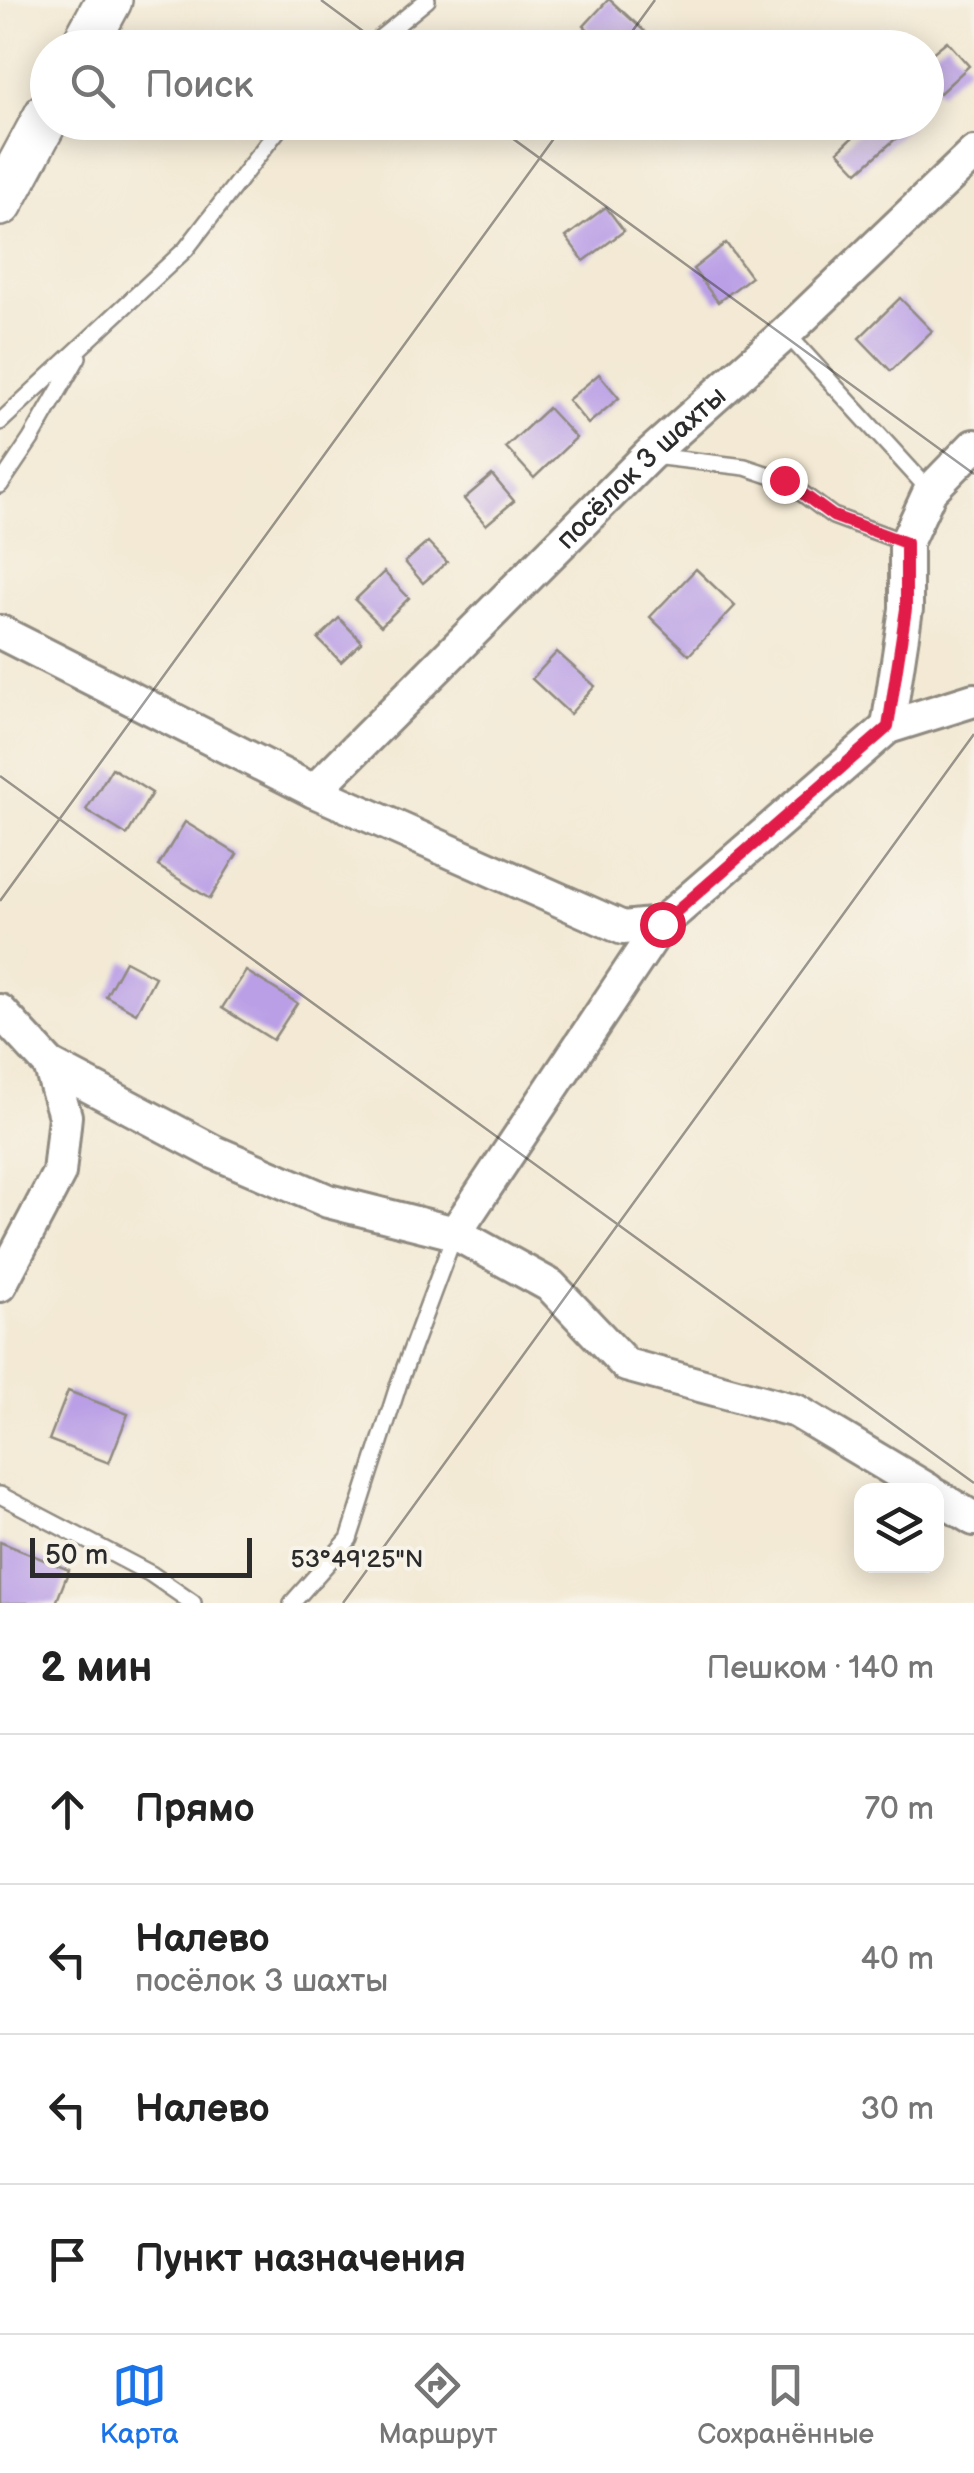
<!DOCTYPE html>
<html lang="ru">
<meta charset="utf-8">
<style>
body{margin:0;font-family:"Balsamiq Sans",sans-serif;background:#f6f6f6;color:#222}
.controls{position:absolute;right:30px;bottom:30px;display:grid;overflow:hidden;border-radius:20px;box-shadow:0 5px 25px #0003}
.controls button{width:90px;height:90px;display:grid;place-items:center;padding:0;border:0;border-bottom:2px solid #e0e0e0;background:#fff;color:#222;font:50px sans-serif}
.scale{position:absolute;left:30px;bottom:25px;width:222px;box-sizing:border-box;padding-left:10px;border:5px solid #2b2b2b;border-top:0;font-size:28px;line-height:35px;white-space:nowrap;color:#2b2b2b;-webkit-text-stroke:8px #f7f3e8;paint-order:stroke}
.stop{position:absolute;width:30px;height:30px;margin:-22px;border:8px solid #e11d48;border-radius:50%;background:#fff}
.stop.end{background:#e11d48;border-color:#fff;box-shadow:0 2px 10px #0008}
.list{margin:0;padding:0;list-style:none}
h2{display:flex;justify-content:space-between;align-items:center;height:130px;margin:0;padding:0 40px;font-size:42px}
h2 small{font-size:32px;font-weight:400;color:#767676}
.list li{display:grid;grid-template-columns:65px 1fr auto;gap:30px;align-items:center;box-sizing:border-box;height:150px;padding:0 40px;border-top:2px solid #e0e0e0}
.list b{display:block;font-size:38px;white-space:nowrap}
.list p{margin:0;font-size:32px;white-space:nowrap;color:#767676}
.list em{font-size:32px;font-style:normal;color:#767676}
.icon{flex:none;width:55px;height:55px;fill:none;stroke:currentColor;stroke-width:2;stroke-linecap:round;stroke-linejoin:round}
.map{position:relative;flex:none;width:974px;height:1603px;overflow:hidden}
.search{position:absolute;background:#fff;box-shadow:0 5px 25px #0003;left:30px;right:30px;top:30px;height:110px;display:flex;align-items:center;gap:25px;box-sizing:border-box;padding:0 35px;border-radius:55px;color:#767676;font-size:38px}
.sheet{height:730px;background:#fff}
nav{display:flex;justify-content:space-around;align-items:center;box-sizing:border-box;height:140px;border-top:2px solid #e0e0e0;background:#fff;font-size:28px;color:#767676}
nav a{display:grid;justify-items:center;gap:5px}
nav .on{color:#1a73e8}
.map>svg:first-child{display:block}
.building{fill:#ba9fe6}
.lines{fill:none;stroke-linecap:round;stroke-linejoin:round}
.service-casing{stroke:#8f8a80;stroke-width:20}
.minor-casing{stroke:#8f8a80;stroke-width:38}
.secondary-casing{stroke:#8f8a80;stroke-width:50}
.service{stroke:#fff;stroke-width:15}
.minor{stroke:#fff;stroke-width:32}
.secondary{stroke:#fff;stroke-width:45}
.route{stroke:#e11d48;stroke-width:12}
.ticks{fill:none;stroke:#2b2b2b;stroke-width:2.5;stroke-opacity:0.45}
.labels{text-anchor:middle;stroke-width:8;stroke-linejoin:round;paint-order:stroke}
.street-label{font-size:28px;fill:#2b2b2b;stroke:#f7f3e8}
.ticks-label{font-size:25px;text-anchor:middle;fill:#2b2b2b;stroke:#f7f3e8;stroke-width:8;stroke-linejoin:round;paint-order:stroke}
</style>
<div class="map">
<svg width="974" height="1603" viewBox="0 0 974 1603">
<rect width="100%" height="100%" fill="#f7f3e8"/>
<filter id="ink" filterUnits="userSpaceOnUse"><feTurbulence type="fractalNoise" baseFrequency=".01" numOctaves="2"/><feDisplacementMap in="SourceGraphic" scale="20" xChannelSelector="R" yChannelSelector="G"/><feConvolveMatrix kernelMatrix="1 2 1 2 8 2 1 2 1" color-interpolation-filters="sRGB"/></filter>
<filter id="wash" filterUnits="userSpaceOnUse"><feTurbulence type="fractalNoise" baseFrequency=".0048" numOctaves="4" result="noise"/><feDisplacementMap in="SourceGraphic" scale="40" xChannelSelector="R" yChannelSelector="G"/><feGaussianBlur stdDeviation="2.25" result="paint"/><feColorMatrix in="noise" values="0 0 0 0 0 0 0 0 0 0 0 0 0 0 0 0 0 1.4 0 .05"/><feComposite in="paint" operator="in"/></filter>
<g filter="url(#wash)">
<rect width="100%" height="100%" fill="#f3e9d4"/>
<g id="blocks">
<g class="building">
<polygon points="608,0 610,0 663,48 608,48 584,26"/>
<polygon points="947,41 969,66 940,93 926,78 926,58"/>
<polygon points="869,122 907,122 910,126 858,172 838,151"/>
<polygon points="606,207 624,231 584,261 566,237"/>
<polygon points="726,243 751,277 718,302 693,269"/>
<polygon points="900,298 932,331 891,371 859,338"/>
<polygon points="599,374 619,398 588,424 568,400"/>
<polygon points="548,408 576,438 534,478 506,447"/>
<polygon points="492,475 514,501 486,525 464,499"/>
<polygon points="428,542 447,562 423,583 405,562"/>
<polygon points="696,569 735,606 689,655 650,617"/>
<polygon points="384,572 409,598 381,626 355,600"/>
<polygon points="339,618 362,642 341,662 318,639"/>
<polygon points="557,652 595,686 570,714 532,679"/>
<polygon points="112,768 152,793 127,835 86,810"/>
<polygon points="185,822 237,854 210,899 158,866"/>
<polygon points="125,961 155,977 136,1013 106,996"/>
<polygon points="246,971 297,1003 273,1040 222,1008"/>
<polygon points="68,1391 128,1414 109,1463 49,1440"/>
<polygon points="0,1542 69,1570 56,1603 0,1603"/>
</g>
</g>
</g>
<g filter="url(#ink)">
<use href="#blocks" fill-opacity="0" stroke="#8f8a80" stroke-width="2.5"/>
<g class="lines">
<g class="service-casing">
<g id="service">
<polyline points="368,48 427,0"/>
<polyline points="786,333 930,491"/>
<polyline points="0,422 186,249 284,122"/>
<polyline points="653,456 745,467 784,480 833,516 906,543"/>
<polyline points="0,485 31,439 78,357"/>
<polyline points="0,1495 151,1574 193,1603"/>
<polyline points="292,1603 349,1539 399,1383 455,1233"/>
</g>
</g>
<g class="minor-casing">
<g id="minor">
<polyline points="0,632 314,791 623,928 661,924"/>
<polyline points="888,727 906,609 906,543 930,491 974,446"/>
<path id="s1" d="M314 791 649 455 786 333 974 153"/>
<polyline points="0,1011 50,1065 214,1152 328,1201 455,1233 551,1286 626,1365 796,1411 928,1490"/>
<polyline points="455,1233 661,924 888,727 974,700"/>
<polyline points="0,1285 59,1173 65,1116 50,1065"/>
<polyline points="936,1496 974,1519"/>
</g>
</g>
<g class="secondary-casing">
<g id="secondary">
<polyline points="83,48 109,0"/>
<polyline points="0,203 48,114"/>
</g>
</g>
<use href="#service" class="service"/>
<use href="#minor" class="minor"/>
<use href="#secondary" class="secondary"/>
</g>
</g>
<g class="lines" filter="url(#ink)">
<polyline class="route" points="662,924 888,727 906,609 906,543 833,516 784,480"/>
</g>
<path class="ticks" d="M321 0 386 48M620 48 655 0M490 122 974 474M0 776 974 1483M0 901 566 122M343 1603 974 734"/>
<g class="labels">
<g class="street-label">
<text dy="10" stroke="none"><textPath href="#s1" startOffset="460">посёлок 3 шахты</textPath></text>
</g>
</g>
<g class="ticks-label">
<text x="357" y="1567">53°49'25"N</text>
</g>
</svg>
<div class="controls">
<button><svg class="icon" aria-label="layers" viewBox="0 0 24 24"><path d="M12 4l9 5-9 5-9-5zM3 14l9 5 9-5"/></svg></button>
</div>
<div class="scale">50 m</div>
<div class="stop" style="left:662px;top:924px"></div>
<div class="stop end" style="left:784px;top:480px"></div>
<div class="search"><svg class="icon" aria-label="search" viewBox="0 0 24 24"><circle cx="10" cy="10" r="6"/><path d="M15 15l6 6"/></svg>Поиск</div>
</div>
<section class="sheet">
<h2>2 мин<small>Пешком · 140 m</small></h2>
<ul class="list">
<li><svg class="icon" aria-label="ahead" viewBox="0 0 24 24"><path d="M12 20V5M6 11l6-6 6 6"/></svg><div><b>Прямо</b></div><em>70 m</em></li>
<li><svg class="icon" aria-label="left" viewBox="0 0 24 24"><path d="M17 20v-9H6M10 6l-5 5 5 5"/></svg><div><b>Налево</b><p>посёлок 3 шахты</p></div><em>40 m</em></li>
<li><svg class="icon" aria-label="left" viewBox="0 0 24 24"><path d="M17 20v-9H6M10 6l-5 5 5 5"/></svg><div><b>Налево</b></div><em>30 m</em></li>
<li><svg class="icon" aria-label="arrive" viewBox="0 0 24 24"><path d="M6 21V4h12l-3 4 3 4H6"/></svg><div><b>Пункт назначения</b></div></li>
</ul>
</section>
<nav>
<a class="on"><svg class="icon" aria-label="map" viewBox="0 0 24 24"><path d="M3 6l6-2 6 2 6-2v14l-6 2-6-2-6 2zM9 4v14M15 6v14"/></svg>Карта</a>
<a><svg class="icon" aria-label="directions" viewBox="0 0 24 24"><path d="M12 3l9 9-9 9-9-9zM9 14v-3h6M13 9l2 2-2 2"/></svg>Маршрут</a>
<a><svg class="icon" aria-label="saved" viewBox="0 0 24 24"><path d="M7 4h10v16l-5-4-5 4z"/></svg>Сохранённые</a>
</nav>
